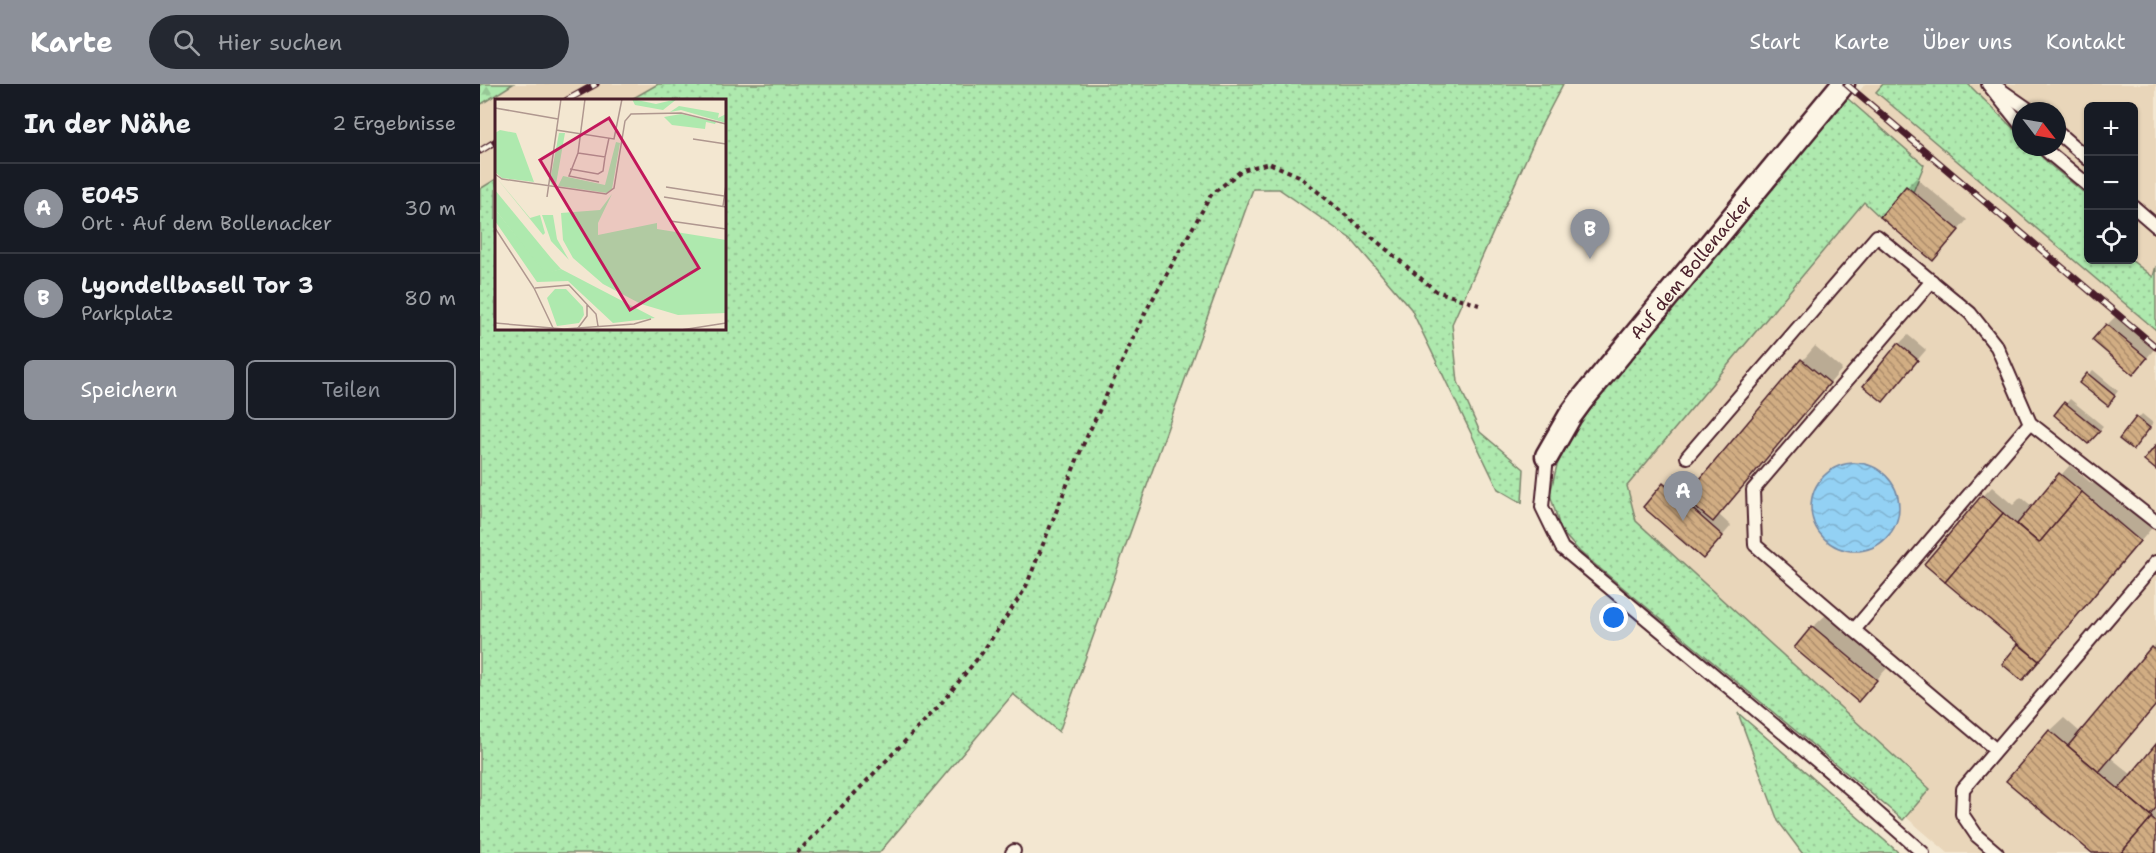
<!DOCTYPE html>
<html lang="de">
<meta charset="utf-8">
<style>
body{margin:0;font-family:"Shantell Sans",sans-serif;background:#242831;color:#f1f3f6}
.controls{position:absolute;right:18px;top:18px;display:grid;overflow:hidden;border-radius:9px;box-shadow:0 2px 4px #0004}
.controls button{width:54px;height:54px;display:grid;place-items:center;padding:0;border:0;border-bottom:2px solid #363941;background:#171b24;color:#f1f3f6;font:30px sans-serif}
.compass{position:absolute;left:1532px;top:18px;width:54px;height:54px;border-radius:50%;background:#171b24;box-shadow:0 2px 4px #0004;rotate:121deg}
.you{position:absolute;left:1134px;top:534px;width:21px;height:21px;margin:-15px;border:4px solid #fff;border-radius:50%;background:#1a73e8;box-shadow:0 0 0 9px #1a73e833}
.badge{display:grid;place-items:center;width:39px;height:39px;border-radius:50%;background:#8c9099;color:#fff;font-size:20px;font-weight:700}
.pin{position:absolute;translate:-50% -50px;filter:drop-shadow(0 2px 3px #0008)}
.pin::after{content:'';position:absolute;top:32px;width:21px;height:18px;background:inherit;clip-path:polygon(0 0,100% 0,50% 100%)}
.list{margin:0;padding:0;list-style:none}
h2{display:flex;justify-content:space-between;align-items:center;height:78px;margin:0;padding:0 24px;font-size:26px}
h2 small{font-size:20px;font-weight:400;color:#9ea1a6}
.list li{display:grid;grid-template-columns:39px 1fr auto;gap:18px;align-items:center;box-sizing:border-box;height:90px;padding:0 24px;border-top:2px solid #363941}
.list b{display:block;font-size:22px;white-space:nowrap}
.list p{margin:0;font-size:20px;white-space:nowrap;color:#9ea1a6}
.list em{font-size:20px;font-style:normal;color:#9ea1a6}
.actions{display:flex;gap:12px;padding:18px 24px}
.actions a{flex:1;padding:14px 0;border:2px solid #8c9099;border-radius:9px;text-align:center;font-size:21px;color:#8c9099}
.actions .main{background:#8c9099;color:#fff}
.icon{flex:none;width:33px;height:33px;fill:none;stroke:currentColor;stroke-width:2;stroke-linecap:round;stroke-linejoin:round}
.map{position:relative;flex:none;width:1676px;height:769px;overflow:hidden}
header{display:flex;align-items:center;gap:36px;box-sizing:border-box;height:84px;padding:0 30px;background:#8c9099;color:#fff}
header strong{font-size:28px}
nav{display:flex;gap:33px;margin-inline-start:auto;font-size:21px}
.search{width:420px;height:54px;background:#242831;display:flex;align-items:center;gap:15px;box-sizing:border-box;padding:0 21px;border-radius:33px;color:#9ea1a6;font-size:22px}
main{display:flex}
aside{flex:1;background:#171b24}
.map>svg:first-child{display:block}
.built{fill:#e9d6ba;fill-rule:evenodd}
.grass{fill:url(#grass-dots);stroke:#7c846c;stroke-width:1.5}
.forest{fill:url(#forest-firs);stroke:#7c846c;stroke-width:1.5}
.water{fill:url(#water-waves);stroke:#768aa4;stroke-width:1.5}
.shadow{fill:#0003}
.building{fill:url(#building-back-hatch);stroke:#4a1f2b;stroke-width:1.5}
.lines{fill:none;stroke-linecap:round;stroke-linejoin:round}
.service-casing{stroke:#4a1f2b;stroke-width:16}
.minor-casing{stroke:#4a1f2b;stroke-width:27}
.path{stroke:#4a1f2b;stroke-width:4;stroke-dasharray:4.5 4.5;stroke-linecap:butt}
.service{stroke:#fcf5e5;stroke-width:12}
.minor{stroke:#fcf5e5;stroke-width:22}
.rail-casing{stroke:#4a1f2b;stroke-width:7}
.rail{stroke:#fcf5e5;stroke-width:4.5;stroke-dasharray:14;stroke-linecap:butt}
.labels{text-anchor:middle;stroke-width:4.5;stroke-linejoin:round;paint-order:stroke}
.street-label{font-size:18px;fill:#4a1f2b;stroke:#fcf5e5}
.inset-road{fill:none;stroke:#af978f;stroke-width:1.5}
.view{fill:#c2185b;fill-opacity:0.15;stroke:#c2185b;stroke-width:3}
.inset-edge{fill:none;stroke:#4a1f2b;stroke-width:3}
</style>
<header>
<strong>Karte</strong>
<div class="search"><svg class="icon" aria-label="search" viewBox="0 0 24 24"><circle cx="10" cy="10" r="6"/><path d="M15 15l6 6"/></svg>Hier suchen</div>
<nav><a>Start</a><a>Karte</a><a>Über uns</a><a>Kontakt</a></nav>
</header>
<main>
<aside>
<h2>In der Nähe<small>2 Ergebnisse</small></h2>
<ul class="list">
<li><span class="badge">A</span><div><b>E045</b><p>Ort · Auf dem Bollenacker</p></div><em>30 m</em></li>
<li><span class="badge">B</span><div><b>Lyondellbasell Tor 3</b><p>Parkplatz</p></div><em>80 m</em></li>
</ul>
<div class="actions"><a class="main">Speichern</a><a>Teilen</a></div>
</aside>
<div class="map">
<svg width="1676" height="769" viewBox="0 0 1676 769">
<defs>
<pattern id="grass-dots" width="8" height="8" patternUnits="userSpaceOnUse" patternTransform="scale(1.5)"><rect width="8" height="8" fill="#aee9ae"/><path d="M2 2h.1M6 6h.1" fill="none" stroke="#97c796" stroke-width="1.8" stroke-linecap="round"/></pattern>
<pattern id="forest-firs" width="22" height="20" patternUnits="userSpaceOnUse" patternTransform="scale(1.5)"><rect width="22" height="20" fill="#aee9ae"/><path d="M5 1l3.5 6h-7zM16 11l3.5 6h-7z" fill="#97c796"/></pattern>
<pattern id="water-waves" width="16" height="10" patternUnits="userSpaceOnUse" patternTransform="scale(1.5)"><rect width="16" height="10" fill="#93d1f4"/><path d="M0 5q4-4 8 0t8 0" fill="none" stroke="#80b3d1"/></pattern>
<pattern id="building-back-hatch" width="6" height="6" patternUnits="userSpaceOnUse" patternTransform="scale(1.5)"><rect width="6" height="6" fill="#d1ad83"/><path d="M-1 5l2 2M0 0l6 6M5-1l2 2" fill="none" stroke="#ac8c6b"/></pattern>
</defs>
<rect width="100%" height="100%" fill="#f3e7d1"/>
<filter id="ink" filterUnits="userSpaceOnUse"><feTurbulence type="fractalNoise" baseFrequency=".0167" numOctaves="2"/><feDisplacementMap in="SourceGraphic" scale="12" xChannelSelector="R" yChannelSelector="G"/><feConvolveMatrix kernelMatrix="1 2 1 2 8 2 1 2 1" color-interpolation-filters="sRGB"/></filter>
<g filter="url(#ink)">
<g class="built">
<polygon points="33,0 178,0 150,16 16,16 16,95 0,105 0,21"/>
<polygon points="1385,0 1403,0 1397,9 1676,246 1676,769 1468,769 1108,460 1371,18"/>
<path d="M1408 0H1676V182L1673 193 1651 176H1654V22H1608V112L1569 80ZM1541 27H1577V63H1541Z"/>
</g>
<g class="grass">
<polygon points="178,0 1083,0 1060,44 972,240 978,298 1000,348 1044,385 1042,419 1018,405 931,225 871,155 799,105 773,105 579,648 533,610 399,769 0,769 0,105 16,95 16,244 244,244 244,16 150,16"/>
<polygon points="1403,0 1488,0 1541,52 1541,63 1552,63 1569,80 1608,112 1608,176 1651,176 1673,193 1676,182 1676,246 1396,8"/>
<polygon points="1367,14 1444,81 1433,108 1426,102 1400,133 1384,118 1147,402 1156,437 1450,705 1423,736 1100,468 1081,447 1070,410 1077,381 1097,342 1112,320"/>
<polygon points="1258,629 1419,769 1322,769 1298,737"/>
</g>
<polygon class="forest" points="0,0 33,0 0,21"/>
<circle class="water" cx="1375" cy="423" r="44"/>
<g class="shadow">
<polygon points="1436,94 1487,136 1462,165 1427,103"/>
<polygon points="1636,232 1675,264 1662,280 1627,241"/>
<polygon points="1428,251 1446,266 1403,316 1419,260"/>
<polygon points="1335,262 1362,285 1239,431 1251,442 1232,464 1165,423 1194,391 1212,407"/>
<polygon points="1613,286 1638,307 1632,315 1601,299"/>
<polygon points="1590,315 1623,342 1612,354 1576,331"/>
<polygon points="1662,330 1673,339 1657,360 1641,355"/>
<polygon points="1590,381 1612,400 1620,392 1676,439 1576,558 1542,595 1524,580 1541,560 1503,412 1512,403 1533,421 1541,413 1553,423"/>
<polygon points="1347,530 1409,582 1378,616 1333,543"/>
<polygon points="1676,560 1676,621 1631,674 1652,691 1676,663 1676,769 1616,769 1570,647 1584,634 1601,649"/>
</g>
<g class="building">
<polygon points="1607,54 1608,56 1608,65 1602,60"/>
<polygon points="1426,102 1479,146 1453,177 1400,133"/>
<polygon points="1626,240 1667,274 1653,291 1612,256"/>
<polygon points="1418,259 1438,276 1403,318 1383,302"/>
<polygon points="1321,275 1350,299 1233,438 1204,414"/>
<polygon points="1607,289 1635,312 1628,322 1599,299"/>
<polygon points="1584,318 1620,347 1608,360 1574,331"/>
<polygon points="1656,333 1670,344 1653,366 1639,355"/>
<polygon points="1676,361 1676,386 1664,376"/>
<polygon points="1579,389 1602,408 1559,459 1537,440"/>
<polygon points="1183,399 1243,452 1223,475 1163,423"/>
<polygon points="1602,408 1660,457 1559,577 1465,498 1523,429 1559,459"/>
<polygon points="1502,411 1523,429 1465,498 1444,480"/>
<polygon points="1332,542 1397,596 1378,618 1314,564"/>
<polygon points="1538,560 1559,577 1542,597 1522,580"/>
<polygon points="1671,563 1676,566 1676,621 1619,688 1588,662"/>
<polygon points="1569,646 1672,733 1641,769 1612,769 1526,697"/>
<polygon points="1676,660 1676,724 1670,731 1639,705"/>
<polygon points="1671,734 1676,738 1676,769 1641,769"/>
</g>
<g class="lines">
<g class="service-casing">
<g id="service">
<polyline points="1508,0 1541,41"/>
<polyline points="1515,2 1551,27"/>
<polyline points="1577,48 1608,75"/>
<polyline points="1562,63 1608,101"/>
<polyline points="1654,123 1676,142"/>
<polyline points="1067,372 1062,423 1082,464 1367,702 1443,769"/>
<polyline points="1207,373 1397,152 1490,229 1517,263 1550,339 1676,438"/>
<polyline points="1374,546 1275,461 1273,406 1452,197"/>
<polyline points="1515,665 1374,546 1550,339"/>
<polyline points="532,769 534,767"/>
<polyline points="1517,769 1497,752 1482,730 1483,705 1676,478"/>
</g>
</g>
<g class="minor-casing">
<g id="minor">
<path id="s1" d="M1067 372 1090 332 1101 317 1363 0"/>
</g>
</g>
<polyline class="path" points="317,769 459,622 502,569 545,505 603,361 666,227 731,111 762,86 789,79 819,92 956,207 999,221"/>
<use href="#service" class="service"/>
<use href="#minor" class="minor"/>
<g class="rail-casing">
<g id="rail">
<polyline points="1366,0 1676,263"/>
<polyline points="87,16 116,0"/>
<polyline points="0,67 16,57"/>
</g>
</g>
<use href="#rail" class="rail"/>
</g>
</g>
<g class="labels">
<g class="street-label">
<text dy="6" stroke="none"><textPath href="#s1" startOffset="238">Auf dem Bollenacker</textPath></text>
</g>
</g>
<g transform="translate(15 15)">
<rect width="231" height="231" fill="#f3e7d1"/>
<path d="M137 0 161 5 182 0 168 11 140 6ZM184 7 224 14 223 19 231 15V24L186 11 175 13ZM186 15 221 23 220 25 211 23 210 30 177 26 169 18ZM5 31 21 34 39 83 7 79 0 73V34ZM64 34H70L61 85 57 86 55 82ZM121 43 125 44 117 90 112 94 63 87 68 77 110 86ZM0 77 35 119 45 116 50 134 48 136ZM0 91 56 159 66 170 50 175 42 166 0 110ZM117 95 103 124V136L162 124V130L231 141V214L183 216 146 205 108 185 78 159 68 141 66 114 105 111ZM47 116H58L62 140 74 161 56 142Z" fill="#aee9ae"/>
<path d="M0 110 50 174 66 170 160 219 118 224 73 182 42 183 0 122ZM60 190H71L88 208 89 216 84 224 62 227 52 199Z" fill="#aee9ae"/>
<path class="inset-road" d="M90 0 83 54 74 77 104 83M0 9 63 20M61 31 119 40 127 0M198 40 231 45M83 54 110 58 114 39M75 70 103 75 108 72 110 58M0 75 7 80 111 95 119 89 130 22 136 15 186 14 231 25M171 88 229 97M52 98 66 0M169 98 231 108M228 107 231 86M175 122 231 130M0 129 39 189 59 231M40 189 74 186 101 215 103 227M0 224 69 230 139 225 156 220M83 229 92 217V206M186 231 231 224"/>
<path class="view" d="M114 19 204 169 135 211 45 61Z"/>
<rect width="231" height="231" class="inset-edge"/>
</g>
</svg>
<div class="controls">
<button>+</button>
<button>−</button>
<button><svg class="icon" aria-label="locate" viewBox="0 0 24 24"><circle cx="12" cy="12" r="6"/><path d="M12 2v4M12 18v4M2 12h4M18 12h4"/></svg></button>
</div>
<svg class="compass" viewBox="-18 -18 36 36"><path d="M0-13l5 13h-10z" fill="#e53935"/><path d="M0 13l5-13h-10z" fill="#9ea1a6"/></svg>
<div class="you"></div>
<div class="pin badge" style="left:1203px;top:437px">A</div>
<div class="pin badge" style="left:1110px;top:175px">B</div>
</div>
</main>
